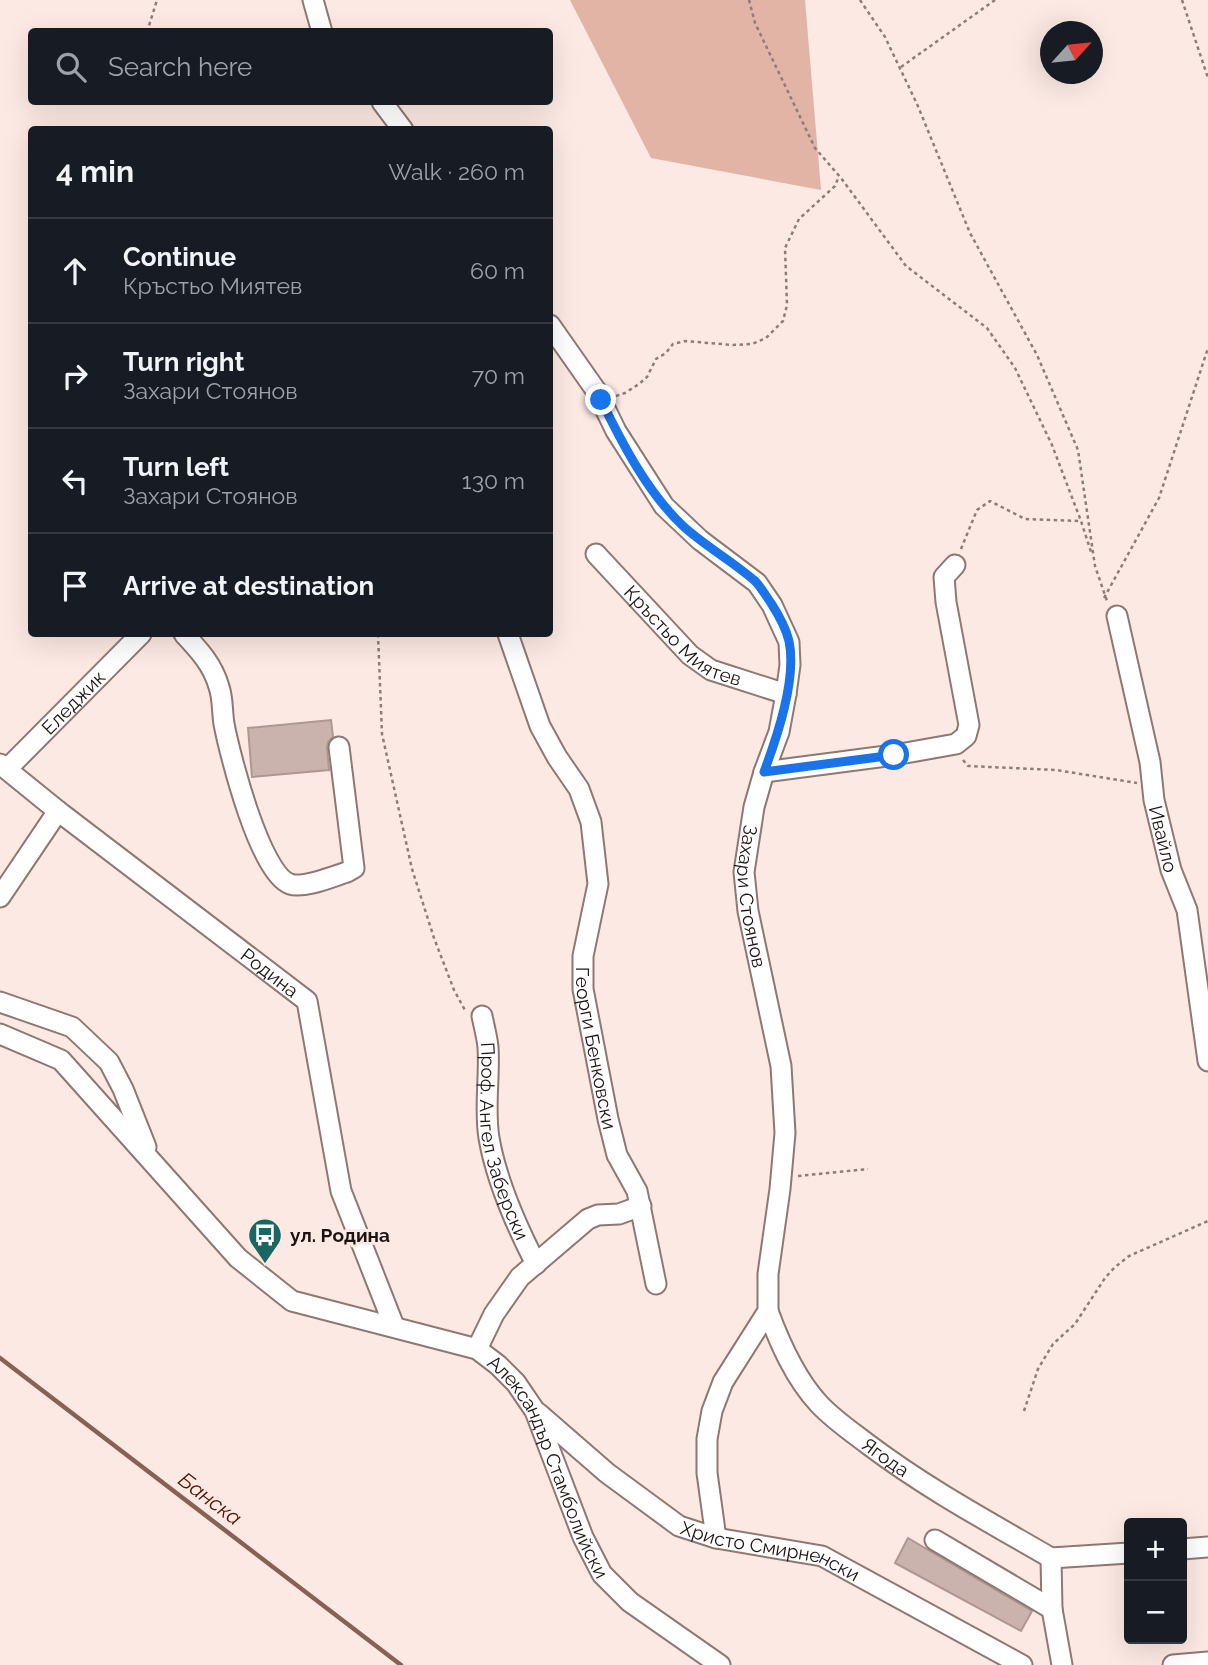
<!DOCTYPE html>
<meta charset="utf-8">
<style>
body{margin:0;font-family:Raleway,sans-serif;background:#242831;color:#f1f3f6}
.controls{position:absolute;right:21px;bottom:21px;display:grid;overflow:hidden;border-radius:7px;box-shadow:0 7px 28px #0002}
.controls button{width:63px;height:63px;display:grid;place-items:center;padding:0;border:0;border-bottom:2px solid #363941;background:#171b24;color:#f1f3f6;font:35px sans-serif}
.compass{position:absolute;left:1040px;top:21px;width:63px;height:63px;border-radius:50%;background:#171b24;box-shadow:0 7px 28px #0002;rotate:63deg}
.stop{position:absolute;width:21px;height:21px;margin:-16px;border:5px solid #1a73e8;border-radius:50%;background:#fff}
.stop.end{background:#1a73e8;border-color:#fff;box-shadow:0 2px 7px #0008}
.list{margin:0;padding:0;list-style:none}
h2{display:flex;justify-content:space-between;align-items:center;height:91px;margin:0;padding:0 28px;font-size:30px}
h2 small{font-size:23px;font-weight:400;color:#9ea1a6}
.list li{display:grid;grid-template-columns:46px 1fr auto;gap:21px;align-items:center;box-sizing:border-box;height:105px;padding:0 28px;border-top:2px solid #363941}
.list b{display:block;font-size:26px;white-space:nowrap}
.list p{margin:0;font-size:23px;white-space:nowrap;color:#9ea1a6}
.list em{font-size:23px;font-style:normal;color:#9ea1a6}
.icon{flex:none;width:38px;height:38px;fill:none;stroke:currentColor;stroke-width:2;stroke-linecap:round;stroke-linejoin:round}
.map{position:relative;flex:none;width:1208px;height:1665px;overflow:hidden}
.search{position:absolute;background:#171b24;box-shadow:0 7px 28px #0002;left:28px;top:28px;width:525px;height:77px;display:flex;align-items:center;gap:18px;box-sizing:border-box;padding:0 24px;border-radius:7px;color:#9ea1a6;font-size:26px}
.panel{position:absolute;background:#171b24;box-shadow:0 7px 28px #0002;left:28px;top:126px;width:525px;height:511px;border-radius:7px}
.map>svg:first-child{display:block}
.green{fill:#e2b4a6}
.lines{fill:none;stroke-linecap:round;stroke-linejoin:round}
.stream{stroke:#886155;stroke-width:4.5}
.building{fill:#cab3ac;stroke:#ae9790;stroke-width:2}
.minor-casing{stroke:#8e7871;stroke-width:23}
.path{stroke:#8b7d79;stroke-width:2.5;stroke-dasharray:3.5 3.5;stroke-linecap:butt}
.minor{stroke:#fff;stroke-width:19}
.route{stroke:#1a73e8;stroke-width:9}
.labels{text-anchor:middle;stroke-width:6;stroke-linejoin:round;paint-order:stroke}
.street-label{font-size:19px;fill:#1c1412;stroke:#fce9e3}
.poi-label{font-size:19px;font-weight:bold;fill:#1c1412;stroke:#fce9e3;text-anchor:start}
.water-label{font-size:21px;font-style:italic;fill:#541300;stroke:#fce9e3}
</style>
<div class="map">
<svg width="1208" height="1665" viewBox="0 0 1208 1665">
<rect width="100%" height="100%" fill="#fce9e3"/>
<polygon class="green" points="570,0 805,0 821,190 651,158"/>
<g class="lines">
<polyline class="stream" points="0,1358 401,1665"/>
</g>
<g class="building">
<polygon points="331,720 333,737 328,742 327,748 329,770 252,777 248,728"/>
<polygon points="908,1538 1032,1611 1021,1631 895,1563"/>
</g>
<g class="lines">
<g class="minor-casing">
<g id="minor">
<polyline points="313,0 322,32"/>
<polyline points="382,102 403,130"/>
<path id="s1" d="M550 325 597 392 616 431 664 506 700 540 757 583 772 605 789 642 790 665 786 694 779 732 764 772 754 807 744 872 748 911 781 1066 785 1133 780 1189 768 1274V1311L723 1382 712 1411 707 1439V1473L716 1538"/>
<path id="s2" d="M596 554 690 655 711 670 786 694"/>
<path id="s3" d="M1117 616 1150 762 1154 800 1171 870 1187 910 1208 1061"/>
<path d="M184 634C199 650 213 665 219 687 223 698 222 712 224 724 230 755 260 874 290 884 304 889 334 876 347 872L354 868 339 747"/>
<path id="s4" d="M508 634 540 726 557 757 579 789 591 822 598 884 583 956V989L608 1119 617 1155 637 1191 656 1284"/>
<path id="s5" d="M0 764 58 811 307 1001 341 1191 394 1326"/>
<path id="s6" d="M7 769 141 634"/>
<polyline points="764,772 894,755 956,744 966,736 969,725 946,602 944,577 955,565"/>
<polyline points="0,897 58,811"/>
<polyline points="0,1002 72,1027 109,1062 123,1089 146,1147"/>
<path id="s7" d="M482 1016C484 1026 487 1037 488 1047 490 1077 484 1108 489 1138 496 1179 517 1227 536 1264"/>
<path id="s8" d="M0 1034 61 1060 238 1258 292 1301 477 1349 498 1365 516 1383 535 1411 583 1537 602 1574 630 1602 720 1665"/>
<path id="s9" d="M768 1311C780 1344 795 1378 819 1404 834 1420 852 1432 869 1445 926 1488 989 1522 1051 1558"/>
<polyline points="477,1349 494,1314 520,1277 588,1219 598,1215 619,1214 641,1206"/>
<path id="s10" d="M538 1413 607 1473 679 1526 716 1538 822 1556 1022 1665"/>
<polyline points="935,1540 1052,1609"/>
<polyline points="1182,1549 1208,1547"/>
<polyline points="1051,1558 1052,1609 1062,1665"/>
<polyline points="1051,1558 1129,1553"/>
<polyline points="1173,1665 1208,1662"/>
</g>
</g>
<g class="path">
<polyline points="749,0 755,23 815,148 841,178 906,266 987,328 1015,368 1052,445 1081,521"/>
<polyline points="860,0 885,37 917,104 970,233 1037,355 1078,450 1095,566 1107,601"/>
<polyline points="1182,0 1208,78"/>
<polyline points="147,32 157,0"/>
<polyline points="901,67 995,0"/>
<polyline points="616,396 625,393 639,384 647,377 656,359 666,353 673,344 685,341 733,345 752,344 766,338 783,321 787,305 785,248 799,219 835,186 839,176"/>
<polyline points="961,549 977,510 990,501 1025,519 1081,521 1092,555"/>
<polyline points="1104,598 1159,498 1208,348"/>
<polyline points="378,634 382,734 412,869 434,938 454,990 466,1012"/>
<polyline points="963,760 968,766 1056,770 1137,783"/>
<polyline points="798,1176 868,1169"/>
<polyline points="1024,1411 1038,1369 1053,1344 1075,1324 1105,1278 1114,1268 1129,1256 1208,1221"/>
</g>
<use href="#minor" class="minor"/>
</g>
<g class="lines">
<path class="route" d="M601 400C622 443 647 492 683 526 705 546 732 561 755 581 761 587 766 596 771 603 778 614 786 628 789 641 797 679 777 737 764 772L894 755"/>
</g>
<defs>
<g id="bus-pin" transform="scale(1.75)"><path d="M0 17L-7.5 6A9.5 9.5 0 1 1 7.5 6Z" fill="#1a6661" stroke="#fce9e3"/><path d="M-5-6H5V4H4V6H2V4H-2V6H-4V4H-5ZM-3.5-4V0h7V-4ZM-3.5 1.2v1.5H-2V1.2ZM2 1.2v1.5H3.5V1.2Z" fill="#fff"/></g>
</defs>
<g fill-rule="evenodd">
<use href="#bus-pin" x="265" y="1235"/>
</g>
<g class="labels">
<g class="street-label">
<text dy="7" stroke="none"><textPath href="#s2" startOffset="121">Кръстьо Миятев</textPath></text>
<text dy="7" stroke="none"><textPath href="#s6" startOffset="94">Еледжик</textPath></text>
<text dy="7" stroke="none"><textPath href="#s3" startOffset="228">Ивайло</textPath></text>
<text dy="7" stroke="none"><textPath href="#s1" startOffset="663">Захари Стоянов</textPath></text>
<text dy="7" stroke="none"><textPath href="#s5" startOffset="341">Родина</textPath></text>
<text dy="7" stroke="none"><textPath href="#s4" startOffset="436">Георги Бенковски</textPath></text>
<text dy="7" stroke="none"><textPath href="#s7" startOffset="128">Проф. Ангел Заберски</textPath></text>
<text dy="7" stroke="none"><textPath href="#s9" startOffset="192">Ягода</textPath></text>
<text dy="7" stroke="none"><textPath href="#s8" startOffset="733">Александър Стамболийски</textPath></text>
<text dy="7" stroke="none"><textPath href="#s10" startOffset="276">Христо Смирненски</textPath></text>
</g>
<g class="poi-label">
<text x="290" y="1242">ул. Родина</text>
</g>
<g class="water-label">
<text transform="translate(210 1499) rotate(37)" y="7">Банска</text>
</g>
</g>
</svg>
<div class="controls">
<button>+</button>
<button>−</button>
</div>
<svg class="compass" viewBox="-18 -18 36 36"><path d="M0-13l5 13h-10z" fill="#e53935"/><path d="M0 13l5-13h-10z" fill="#9ea1a6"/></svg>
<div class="stop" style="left:894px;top:755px"></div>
<div class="stop end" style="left:601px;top:400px"></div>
<div class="search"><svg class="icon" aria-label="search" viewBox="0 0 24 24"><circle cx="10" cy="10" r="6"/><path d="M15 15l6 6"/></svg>Search here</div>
<section class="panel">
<h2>4 min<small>Walk · 260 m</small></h2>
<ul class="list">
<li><svg class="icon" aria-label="ahead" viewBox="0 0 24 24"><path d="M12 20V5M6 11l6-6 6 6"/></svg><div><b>Continue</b><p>Кръстьо Миятев</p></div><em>60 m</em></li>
<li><svg class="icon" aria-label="right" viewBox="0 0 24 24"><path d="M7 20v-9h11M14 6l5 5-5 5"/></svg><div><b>Turn right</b><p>Захари Стоянов</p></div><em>70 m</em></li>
<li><svg class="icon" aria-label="left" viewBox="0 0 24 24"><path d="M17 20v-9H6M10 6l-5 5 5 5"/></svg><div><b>Turn left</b><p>Захари Стоянов</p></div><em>130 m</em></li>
<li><svg class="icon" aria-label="arrive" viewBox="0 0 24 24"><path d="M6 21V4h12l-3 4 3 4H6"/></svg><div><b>Arrive at destination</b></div></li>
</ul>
</section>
</div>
